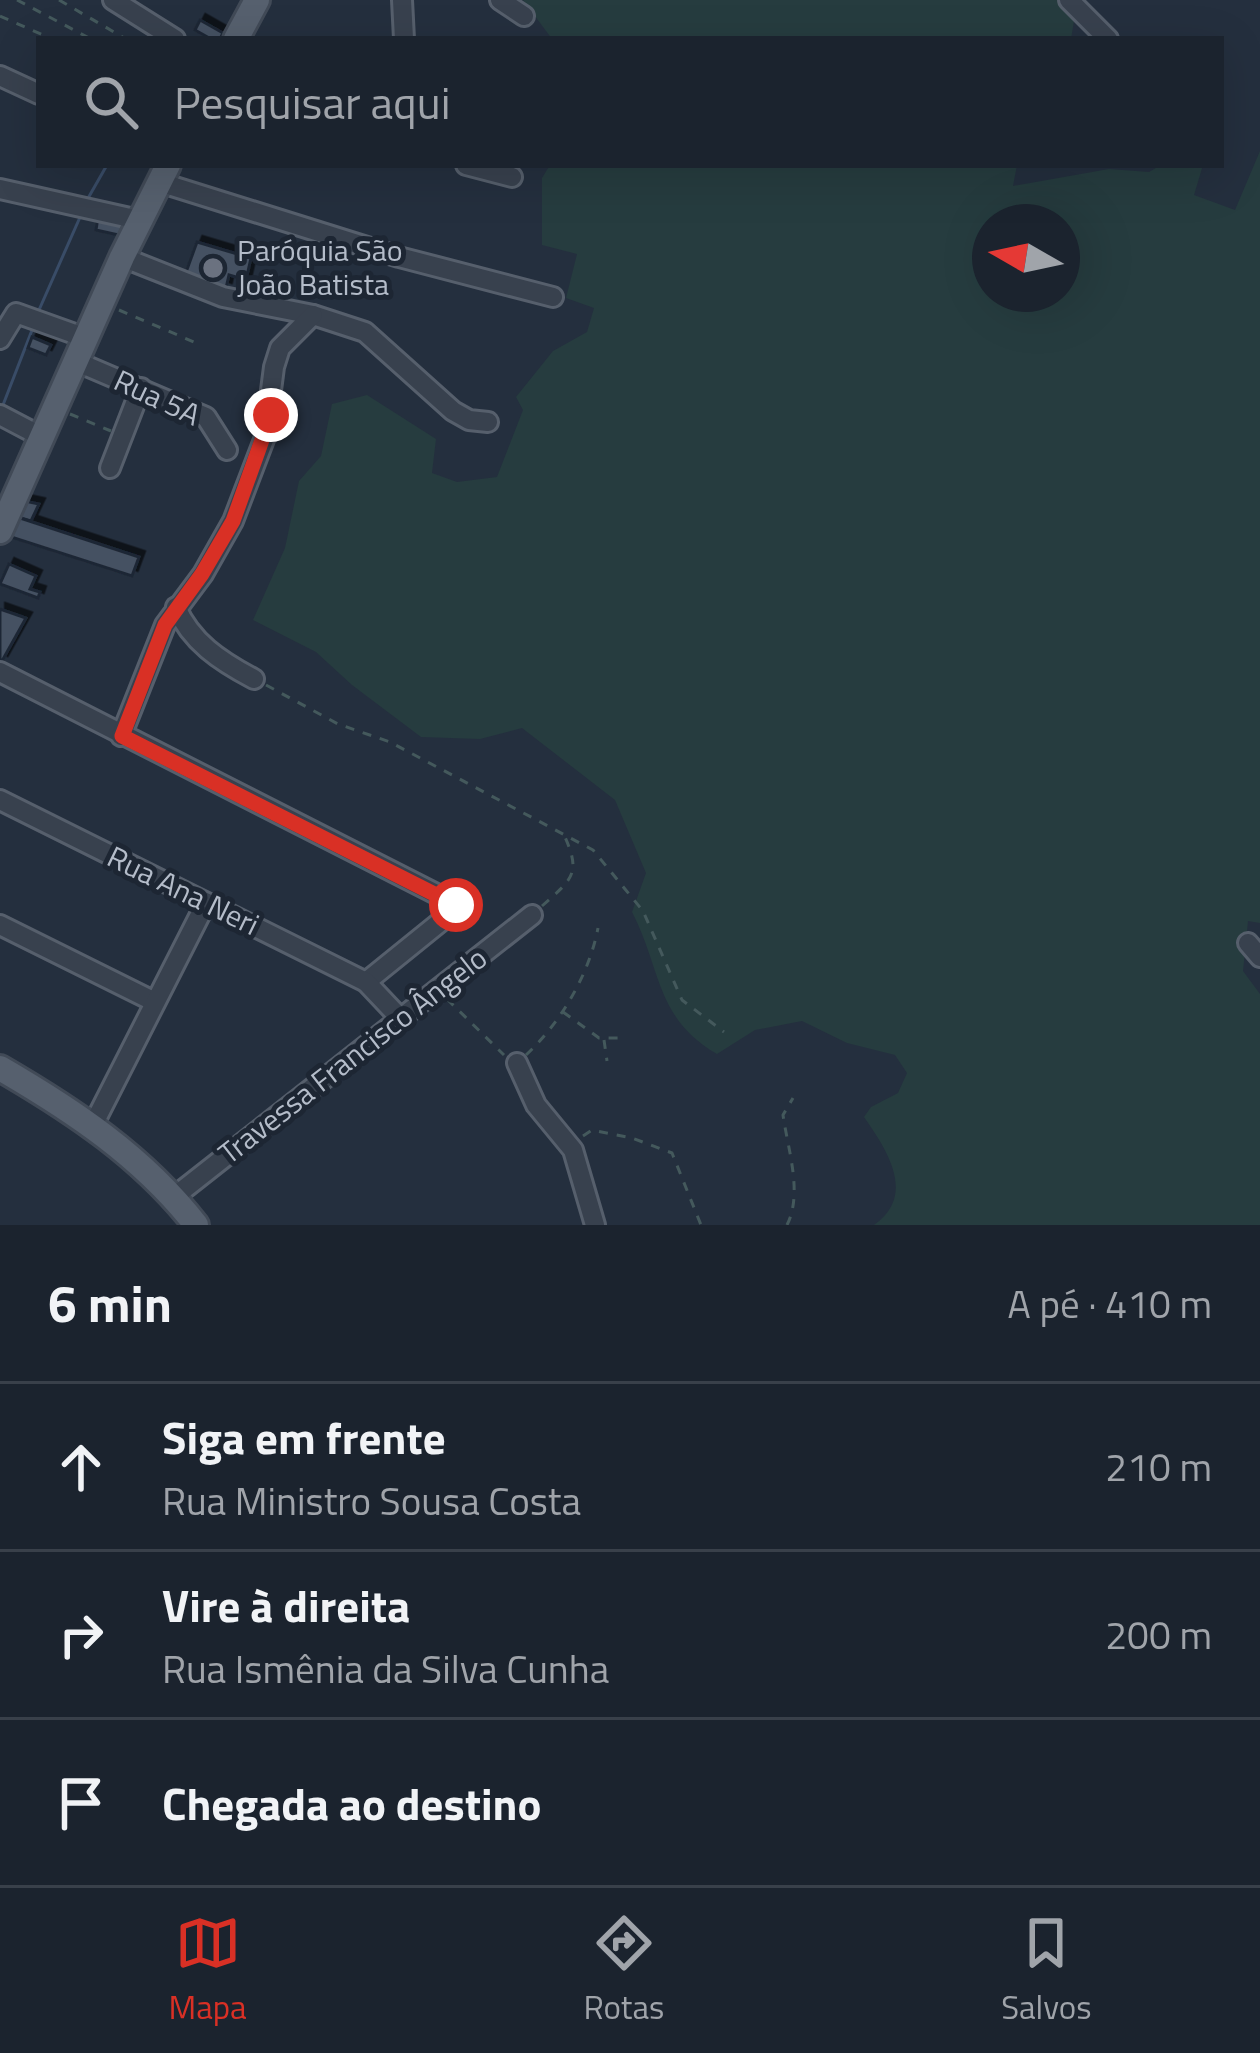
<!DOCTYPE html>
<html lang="pt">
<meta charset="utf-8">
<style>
body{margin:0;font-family:"Titillium Web",sans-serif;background:#242b36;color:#f1f3f6}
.compass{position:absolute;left:972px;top:204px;width:108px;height:108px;border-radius:50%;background:#1b232e;box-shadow:0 12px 48px #0002;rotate:279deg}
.stop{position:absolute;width:36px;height:36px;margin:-27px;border:9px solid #d93025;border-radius:50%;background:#fff}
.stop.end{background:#d93025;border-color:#fff;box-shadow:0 3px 12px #0008}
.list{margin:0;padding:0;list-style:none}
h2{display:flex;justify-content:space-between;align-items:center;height:156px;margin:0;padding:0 48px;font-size:51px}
h2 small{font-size:39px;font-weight:400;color:#a0a4aa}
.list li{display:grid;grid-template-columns:78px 1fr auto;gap:36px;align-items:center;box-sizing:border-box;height:168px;padding:0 48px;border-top:3px solid #39404a}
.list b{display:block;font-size:45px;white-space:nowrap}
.list p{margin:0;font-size:39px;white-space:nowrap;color:#a0a4aa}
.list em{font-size:39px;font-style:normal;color:#a0a4aa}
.icon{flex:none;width:66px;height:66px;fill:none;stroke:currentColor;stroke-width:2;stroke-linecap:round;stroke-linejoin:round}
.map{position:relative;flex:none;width:1260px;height:1225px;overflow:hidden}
.search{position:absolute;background:#1b232e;box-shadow:0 12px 48px #0002;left:36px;right:36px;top:36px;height:132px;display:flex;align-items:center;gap:30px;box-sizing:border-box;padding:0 42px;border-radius:0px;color:#a0a4aa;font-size:45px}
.sheet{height:660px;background:#1b232e}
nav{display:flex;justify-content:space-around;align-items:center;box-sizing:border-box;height:168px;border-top:3px solid #39404a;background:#1b232e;font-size:33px;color:#a0a4aa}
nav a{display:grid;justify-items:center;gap:6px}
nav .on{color:#d93025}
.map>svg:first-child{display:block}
.green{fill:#263c3f;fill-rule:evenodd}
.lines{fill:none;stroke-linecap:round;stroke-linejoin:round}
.stream{stroke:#394c67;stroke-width:3}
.building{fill:#455162;stroke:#1f2835;stroke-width:3;filter:url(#shadow)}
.minor-casing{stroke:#565f6c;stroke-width:24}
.major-casing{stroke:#414a57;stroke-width:30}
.path{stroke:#44595c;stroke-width:3;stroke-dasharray:9 9;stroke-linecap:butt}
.minor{stroke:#38414e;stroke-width:18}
.major{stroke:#56606e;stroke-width:24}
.route{stroke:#d93025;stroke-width:15}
.worship-dot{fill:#6b7280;stroke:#1d2633;stroke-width:4.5}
.labels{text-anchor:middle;stroke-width:10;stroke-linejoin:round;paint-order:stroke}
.poi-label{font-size:30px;fill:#b4bcc9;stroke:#1d2633;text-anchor:start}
.street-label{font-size:30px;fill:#b4bcc9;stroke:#1d2633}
</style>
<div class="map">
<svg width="1260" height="1225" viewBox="0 0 1260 1225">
<defs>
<filter id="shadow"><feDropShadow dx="5.5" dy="-5.5" stdDeviation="0" flood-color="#0009"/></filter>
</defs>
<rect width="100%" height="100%" fill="#242f3e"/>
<g class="green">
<polygon points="523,0 1076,0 1077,3 1071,39 552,39"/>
<path d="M1260 151V923L1248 921 1243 971 1260 994V1225H874C917 1195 887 1150 864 1117L871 1107 898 1093 907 1073 895 1055 847 1043 802 1021 755 1030 717 1054C655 1018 662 970 632 912L646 873 615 800 522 728 480 739 421 737 352 685 316 652 253 620 285 548 299 481 321 456 332 404 367 395 436 439 432 473 457 482 497 477 523 410 516 397 553 351 587 332 594 308 566 298 577 254 542 245V178L550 165H1017L1013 186 1109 169 1149 172 1161 165H1203L1194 195 1235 210ZM990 222H1062V294H990Z"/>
</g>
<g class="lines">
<g class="stream">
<polyline points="87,200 107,165"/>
<polyline points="39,310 81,215"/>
<polyline points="3,405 34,325"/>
</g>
</g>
<g class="building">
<polygon points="200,20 223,33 220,39 211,39 195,30"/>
<polygon points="98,217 126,225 123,236 96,230"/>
<polygon points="197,242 251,258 246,280 229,275 226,288 185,275"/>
<polygon points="32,337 51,345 46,355 28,348"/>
<polygon points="20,500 39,504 31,521 14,516"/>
<polygon points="14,516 139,557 132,576 8,536"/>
<polygon points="9,564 36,576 30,589 40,592 38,598 0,584"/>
<polygon points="0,609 26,618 2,661 0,660"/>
</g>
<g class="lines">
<g class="minor-casing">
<g id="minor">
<polyline points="113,0 175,39"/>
<polyline points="402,0 404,39"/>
<polyline points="500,0 524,16"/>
<polyline points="1069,0 1108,39"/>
<polyline points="0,76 39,94"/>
<polyline points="466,165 512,177"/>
<polyline points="159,182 399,257 553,297"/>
<polyline points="0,189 139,220"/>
<polyline points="122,257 223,297 313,315 365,332 453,411 469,420 488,422"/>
<polyline points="0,339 16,313 86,338"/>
<polyline points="75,361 206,417 227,450"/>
<polyline points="0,415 42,437"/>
<polyline points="110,468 141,388"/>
<path d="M176 607C191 642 220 661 254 679"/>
<polyline points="0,672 454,903 455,910 366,982"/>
<polyline points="121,736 165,625 203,574 233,521 265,437 274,367 280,348 313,315"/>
<polyline points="0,800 366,982 399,1017"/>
<polyline points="0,925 155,1002"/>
<polyline points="1248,943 1260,957"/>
<polyline points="517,1063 536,1105 573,1150 595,1225"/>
<polyline points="93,1125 206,903"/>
<polyline points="174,1197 532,915"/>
</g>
</g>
<g class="major-casing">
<g id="major">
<polyline points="236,39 257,0"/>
<polyline points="0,531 122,257 168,165"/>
<path d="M0 1068C74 1111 143 1157 196 1225"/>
</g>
</g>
<g class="path">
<polyline points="17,0 91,39"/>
<polyline points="59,0 126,39"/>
<polyline points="0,16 52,39"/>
<polyline points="119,310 194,342"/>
<polyline points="70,414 111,431"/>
<polyline points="266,685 338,724 390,742 593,850 643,911 682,1000 724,1032"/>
<path d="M542 906C572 879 582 874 564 835"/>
<polyline points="447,999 504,1055"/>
<polyline points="563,1012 599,1038 626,1038"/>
<polyline points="604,1040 607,1061"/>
<path d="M526 1055C561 1022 589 975 598 928"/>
<polyline points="583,1136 592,1130 632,1138 672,1153 701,1225"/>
<path d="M787 1225C803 1193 788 1150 783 1115L793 1098"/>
</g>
<use href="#minor" class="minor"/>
<use href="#major" class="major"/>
</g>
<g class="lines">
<polyline class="route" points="271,415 233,521 202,574 165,625 122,736 456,905"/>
</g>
<circle class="worship-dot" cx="213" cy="268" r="12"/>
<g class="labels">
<g class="poi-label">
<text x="237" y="261">Paróquia São<tspan x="237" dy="34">João Batista</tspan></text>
</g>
<g class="street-label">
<text transform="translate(157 398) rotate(25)" y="10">Rua 5A</text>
<text transform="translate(183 891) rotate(26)" y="10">Rua Ana Neri</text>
<text transform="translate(353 1056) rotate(-38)" y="10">Travessa Francisco Ângelo</text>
</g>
</g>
</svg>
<svg class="compass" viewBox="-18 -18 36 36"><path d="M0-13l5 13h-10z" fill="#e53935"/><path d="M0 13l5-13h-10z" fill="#a0a4aa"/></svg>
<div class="stop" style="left:456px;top:905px"></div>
<div class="stop end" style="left:271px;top:415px"></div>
<div class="search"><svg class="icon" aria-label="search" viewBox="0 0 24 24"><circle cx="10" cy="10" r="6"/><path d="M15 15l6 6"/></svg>Pesquisar aqui</div>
</div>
<section class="sheet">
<h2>6 min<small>A pé · 410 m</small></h2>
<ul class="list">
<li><svg class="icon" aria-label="ahead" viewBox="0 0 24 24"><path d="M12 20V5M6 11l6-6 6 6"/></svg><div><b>Siga em frente</b><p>Rua Ministro Sousa Costa</p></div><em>210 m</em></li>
<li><svg class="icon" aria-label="right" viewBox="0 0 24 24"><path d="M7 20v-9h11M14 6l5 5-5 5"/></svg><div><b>Vire à direita</b><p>Rua Ismênia da Silva Cunha</p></div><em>200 m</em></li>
<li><svg class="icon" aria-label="arrive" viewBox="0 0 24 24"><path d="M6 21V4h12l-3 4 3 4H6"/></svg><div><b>Chegada ao destino</b></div></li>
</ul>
</section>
<nav>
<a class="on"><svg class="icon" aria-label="map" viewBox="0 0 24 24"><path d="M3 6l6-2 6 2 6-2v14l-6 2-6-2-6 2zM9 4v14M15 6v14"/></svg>Mapa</a>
<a><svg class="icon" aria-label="directions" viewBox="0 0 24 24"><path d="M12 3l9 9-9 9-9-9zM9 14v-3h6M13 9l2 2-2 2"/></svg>Rotas</a>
<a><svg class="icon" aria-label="saved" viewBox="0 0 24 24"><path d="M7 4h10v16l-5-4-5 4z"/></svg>Salvos</a>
</nav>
